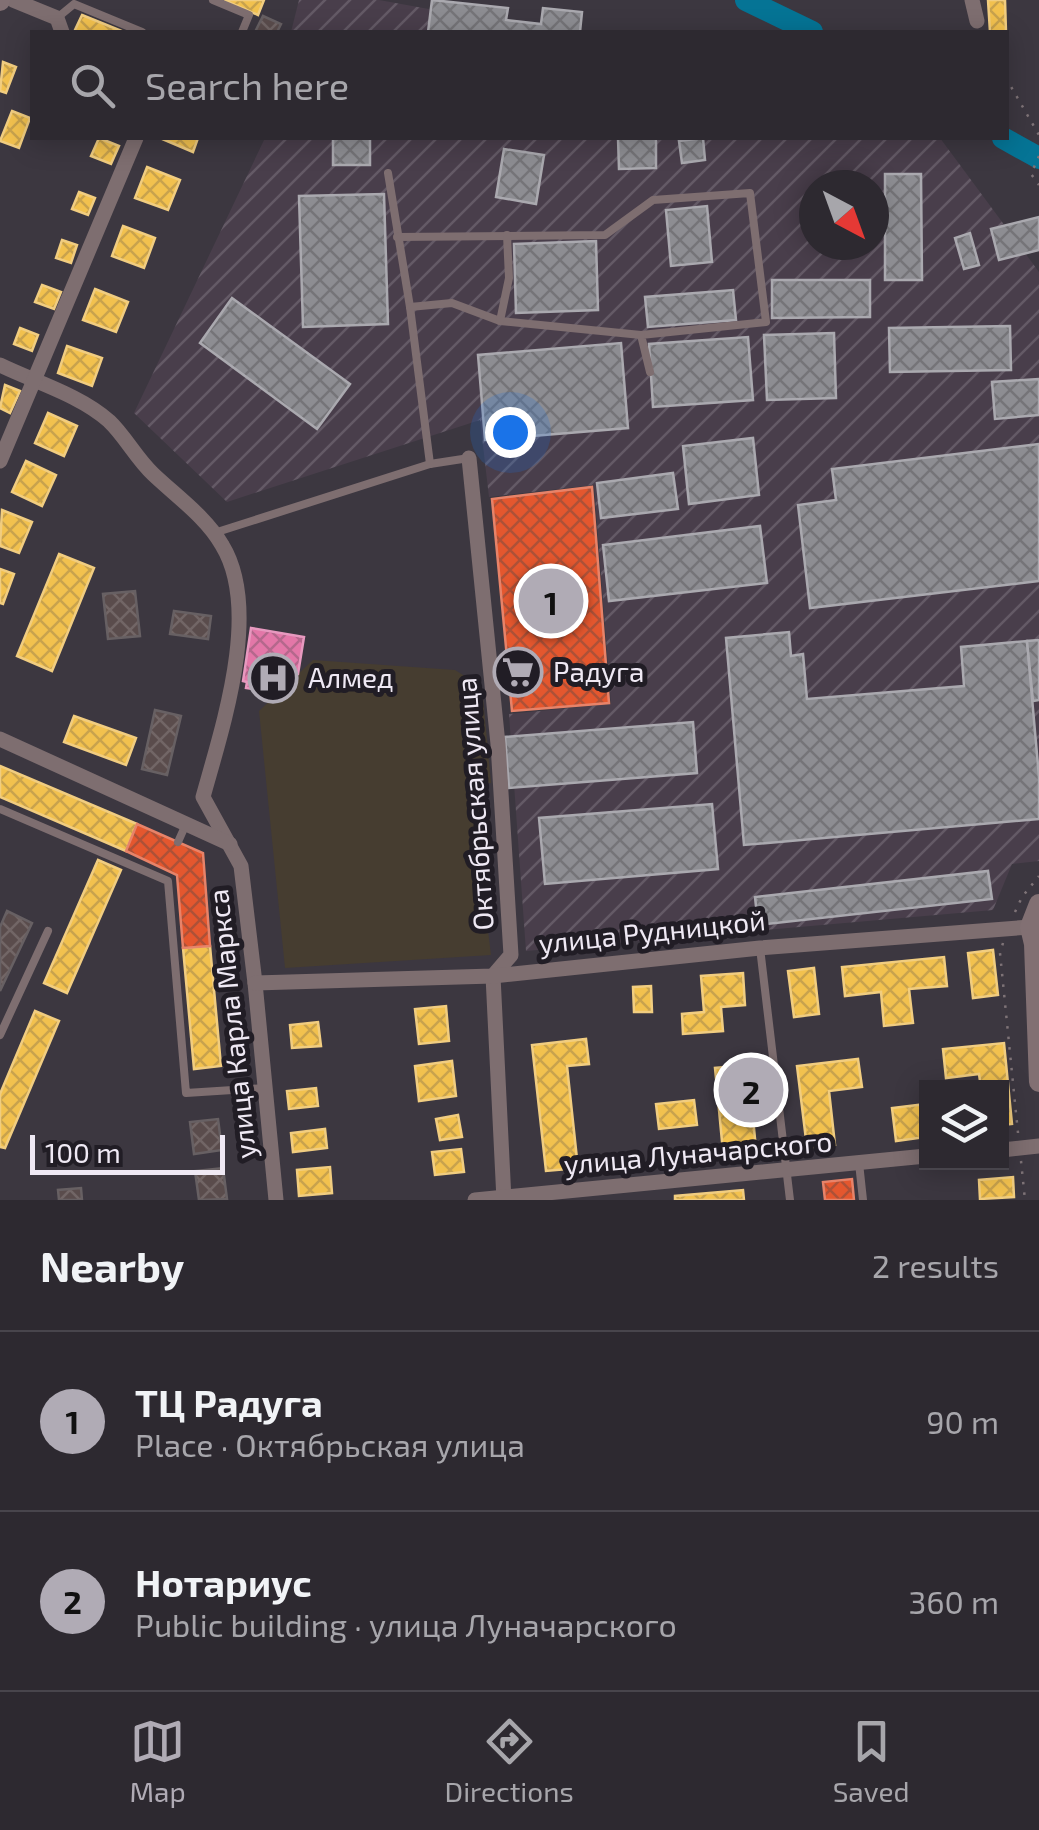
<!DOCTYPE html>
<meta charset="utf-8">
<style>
body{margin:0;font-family:"Exo 2",sans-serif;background:#353138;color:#f1f3f6}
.controls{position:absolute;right:30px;bottom:30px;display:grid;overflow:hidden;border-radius:0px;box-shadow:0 5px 25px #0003}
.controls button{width:90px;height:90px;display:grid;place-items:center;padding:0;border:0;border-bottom:2px solid #48454c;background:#2d2930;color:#f1f3f6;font:50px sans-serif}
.compass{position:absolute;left:799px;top:170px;width:90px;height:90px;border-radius:50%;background:#2d2930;box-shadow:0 5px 25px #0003;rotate:139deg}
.scale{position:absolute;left:30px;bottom:25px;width:195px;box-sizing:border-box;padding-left:10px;border:5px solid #efe9f4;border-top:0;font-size:28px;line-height:35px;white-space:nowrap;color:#efe9f4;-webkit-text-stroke:8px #211d25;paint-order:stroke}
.you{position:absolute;left:510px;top:432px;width:35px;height:35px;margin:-25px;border:8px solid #fff;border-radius:50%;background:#1a73e8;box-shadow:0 0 0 15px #1a73e833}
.badge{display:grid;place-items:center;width:65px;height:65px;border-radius:50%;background:#b0abb5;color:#111;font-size:32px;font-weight:700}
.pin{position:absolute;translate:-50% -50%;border:5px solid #fff;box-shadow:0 2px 10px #0006}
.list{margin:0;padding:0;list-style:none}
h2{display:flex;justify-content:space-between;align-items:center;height:130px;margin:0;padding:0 40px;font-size:42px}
h2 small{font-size:32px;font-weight:400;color:#a7a6ab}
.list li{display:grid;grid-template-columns:65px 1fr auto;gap:30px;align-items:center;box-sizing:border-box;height:180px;padding:0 40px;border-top:2px solid #48454c}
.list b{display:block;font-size:38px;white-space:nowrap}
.list p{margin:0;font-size:32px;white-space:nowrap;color:#a7a6ab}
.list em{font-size:32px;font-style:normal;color:#a7a6ab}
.icon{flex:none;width:55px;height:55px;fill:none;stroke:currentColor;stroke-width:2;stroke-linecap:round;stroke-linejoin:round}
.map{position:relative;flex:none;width:1039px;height:1200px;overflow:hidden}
.search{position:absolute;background:#2d2930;box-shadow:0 5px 25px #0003;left:30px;right:30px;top:30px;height:110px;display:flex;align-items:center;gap:25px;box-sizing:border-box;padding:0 35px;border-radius:0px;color:#a7a6ab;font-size:38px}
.sheet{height:490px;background:#2d2930}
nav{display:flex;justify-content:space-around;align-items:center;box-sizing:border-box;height:140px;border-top:2px solid #48454c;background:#2d2930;font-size:28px;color:#a7a6ab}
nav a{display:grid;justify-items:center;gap:5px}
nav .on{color:#b0abb5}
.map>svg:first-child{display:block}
.commercial{fill:#463d30}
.industrial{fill:url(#industrial-furrows);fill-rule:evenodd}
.homes{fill:url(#homes-cross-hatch);stroke:#f1cd80;stroke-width:2.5}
.shops{fill:url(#shops-cross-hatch);stroke:#e78369;stroke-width:2.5}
.health{fill:url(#health-cross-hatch);stroke:#e799bf;stroke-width:2.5}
.industry{fill:url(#industry-cross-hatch);stroke:#aaa9af;stroke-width:2.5}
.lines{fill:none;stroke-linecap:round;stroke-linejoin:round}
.river{stroke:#057495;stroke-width:22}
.building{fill:url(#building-cross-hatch);stroke:#676063;stroke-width:2.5}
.path{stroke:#7e7377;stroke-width:2.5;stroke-dasharray:2.5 8;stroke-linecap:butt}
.lane{stroke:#7e6e70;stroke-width:8}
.street{stroke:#7e6e70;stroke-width:15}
.secondary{stroke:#827073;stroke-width:20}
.labels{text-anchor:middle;stroke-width:10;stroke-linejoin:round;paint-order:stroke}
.poi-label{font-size:28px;fill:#efe9f4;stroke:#211d25;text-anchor:start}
.street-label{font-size:28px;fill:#efe9f4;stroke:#211d25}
</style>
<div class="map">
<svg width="1039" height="1200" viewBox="0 0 1039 1200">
<defs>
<pattern id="industrial-furrows" width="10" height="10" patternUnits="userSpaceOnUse" patternTransform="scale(2.5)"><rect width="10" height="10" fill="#493e4b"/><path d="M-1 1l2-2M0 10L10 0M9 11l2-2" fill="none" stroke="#645a66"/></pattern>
<pattern id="homes-cross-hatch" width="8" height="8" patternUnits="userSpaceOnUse" patternTransform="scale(2.5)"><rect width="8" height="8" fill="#f2c14e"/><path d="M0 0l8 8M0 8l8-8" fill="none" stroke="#c8a24d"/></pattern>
<pattern id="shops-cross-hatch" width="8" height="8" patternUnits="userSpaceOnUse" patternTransform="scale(2.5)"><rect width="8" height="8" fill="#e4572e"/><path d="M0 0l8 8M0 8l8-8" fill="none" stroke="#ad5137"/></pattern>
<pattern id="health-cross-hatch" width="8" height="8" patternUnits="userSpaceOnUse" patternTransform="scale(2.5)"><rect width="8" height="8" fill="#e377a8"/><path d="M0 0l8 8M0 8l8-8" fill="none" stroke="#b4688c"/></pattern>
<pattern id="industry-cross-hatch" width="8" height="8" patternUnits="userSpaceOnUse" patternTransform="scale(2.5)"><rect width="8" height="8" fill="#8d8d92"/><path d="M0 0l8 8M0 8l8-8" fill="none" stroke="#757478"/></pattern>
<pattern id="building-cross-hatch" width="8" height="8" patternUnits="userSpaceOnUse" patternTransform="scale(2.5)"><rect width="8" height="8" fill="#5a4c4c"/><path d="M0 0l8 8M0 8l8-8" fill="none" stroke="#726666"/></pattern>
</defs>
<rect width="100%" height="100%" fill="#3c3740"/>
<polygon class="commercial" points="313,660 455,670 482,687 491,783 480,784 491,913 486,914 491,955 285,968 259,711"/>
<g class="industrial">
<polygon points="299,0 379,0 556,32 291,32"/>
<path d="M265 138H940L1039 272V861L1012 864 993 910 526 951 509 714 611 704 594 485 489 497 480 420 227 502 134 413ZM814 185H874V245H814Z"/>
</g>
<g class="homes">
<polygon points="224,0 264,0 258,15"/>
<polygon points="988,0 1005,0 1006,32 990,32"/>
<polygon points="82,15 124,32 74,32"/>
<polygon points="3,62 16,67 6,93 0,91"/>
<polygon points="12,111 30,118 19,148 0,141"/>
<polygon points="99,138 119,146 111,164 91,156"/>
<polygon points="160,138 198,138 193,152"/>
<polygon points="147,167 180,180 168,210 135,198"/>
<polygon points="79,192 95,198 88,215 72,209"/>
<polygon points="123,226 155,238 144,268 112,256"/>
<polygon points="62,240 77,245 71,263 56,258"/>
<polygon points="42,285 61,292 54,309 35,302"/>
<polygon points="95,289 128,302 116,332 83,320"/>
<polygon points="20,328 38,335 32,351 14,344"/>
<polygon points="67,346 102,358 92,386 58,373"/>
<polygon points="5,385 20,391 10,413 0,408"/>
<polygon points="48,413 77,426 64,456 35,443"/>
<polygon points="26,461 56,475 42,506 12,492"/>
<polygon points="2,510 32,522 19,553 0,546"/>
<polygon points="59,554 94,568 52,671 17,656"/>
<polygon points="0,569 14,574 3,604 0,603"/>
<polygon points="74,716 136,738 126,765 64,742"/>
<polygon points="0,766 137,824 126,851 0,797"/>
<polygon points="98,860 121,870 67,993 44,983"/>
<polygon points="210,946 221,1066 194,1069 183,948"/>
<polygon points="993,950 998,995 973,998 968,953"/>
<polygon points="944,957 947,986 909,989 913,1023 884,1026 881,992 845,996 842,967"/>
<polygon points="814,968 819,1014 794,1017 788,971"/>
<polygon points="743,973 745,1005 721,1007 723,1031 683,1034 682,1014 704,1012 701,976"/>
<polygon points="651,986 652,1012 634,1012 633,987"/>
<polygon points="446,1006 449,1041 419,1044 415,1009"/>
<polygon points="35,1011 59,1021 5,1148 0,1147 0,1094"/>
<polygon points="318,1022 321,1046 292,1048 290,1025"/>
<polygon points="586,1039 589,1064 567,1066 578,1168 546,1171 532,1045"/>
<polygon points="1004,1043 1012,1124 1002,1125 1002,1088 981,1088 979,1074 946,1078 943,1049"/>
<polygon points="858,1059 862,1087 829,1091 835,1145 807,1148 797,1066"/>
<polygon points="452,1061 456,1096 419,1101 415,1066"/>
<polygon points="748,1065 756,1149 723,1152 715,1068"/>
<polygon points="316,1088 318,1106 289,1109 287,1091"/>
<polygon points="694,1100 697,1125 659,1129 656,1104"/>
<polygon points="926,1104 926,1137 896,1141 892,1108"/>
<polygon points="458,1115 462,1137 440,1140 436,1119"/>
<polygon points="325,1129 327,1148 293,1152 291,1133"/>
<polygon points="461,1149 464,1172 435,1175 432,1152"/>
<polygon points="330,1167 332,1193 299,1196 297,1170"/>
<polygon points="1013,1177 1014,1197 980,1199 979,1180"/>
<polygon points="743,1190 744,1200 675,1200 675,1196"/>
</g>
<g class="shops">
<polygon points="592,487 609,703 512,711 492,499"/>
<polygon points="137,824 203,853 210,946 183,948 177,875 126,851"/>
<polygon points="852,1179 854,1200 825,1200 823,1182"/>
</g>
<polygon class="health" points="251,628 304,637 298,674 288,673 285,694 246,688 247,682 243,681"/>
<g class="industry">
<polygon points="432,0 508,8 506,20 541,24 543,8 582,12 580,32 428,32"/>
<rect x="333" y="138" width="37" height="27"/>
<polygon points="618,138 656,138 656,168 619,169"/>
<polygon points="703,138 705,160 682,163 679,141"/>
<polygon points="504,149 544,155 536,204 496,197"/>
<polygon points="885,174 921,174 922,280 885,280"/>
<polygon points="384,194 388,324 303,327 299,196"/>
<polygon points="707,206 712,262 671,266 666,210"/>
<polygon points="1039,217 1039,250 999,260 991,229"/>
<polygon points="970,233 979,265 964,269 955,238"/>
<polygon points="596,241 598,310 516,313 514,244"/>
<polygon points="772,280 870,280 870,317 772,318"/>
<polygon points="733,290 736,320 648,327 645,297"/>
<polygon points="232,298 350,384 317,429 200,343"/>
<polygon points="1010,326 1011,370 890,372 889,328"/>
<polygon points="834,333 836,398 767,400 764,335"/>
<polygon points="748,337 753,400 653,407 649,344"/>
<polygon points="621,343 628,428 485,440 478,355"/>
<polygon points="1039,379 1039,415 995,419 992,382"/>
<polygon points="753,438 759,495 689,504 683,446"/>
<polygon points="1039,444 1039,581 810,608 798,505 836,500 832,469"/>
<polygon points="673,473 678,509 601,518 597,483"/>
<polygon points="760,526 767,583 609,601 603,545"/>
<polygon points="789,632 791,656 803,654 807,699 964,686 961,647 1027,641 1039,777 1039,819 744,845 726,638"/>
<polygon points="1039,640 1039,700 1033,701 1027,641"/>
<polygon points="693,722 697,773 509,788 505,737"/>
<polygon points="712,804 718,869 545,884 539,818"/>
<polygon points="988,871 992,899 758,925 755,897"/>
</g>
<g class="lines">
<g class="river">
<polyline points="746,0 812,32"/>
<polyline points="1003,138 1039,158"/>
</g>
</g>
<g class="building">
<polygon points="263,16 281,24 277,32 255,32"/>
<polygon points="135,591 140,636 108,639 103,594"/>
<polygon points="174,611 211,616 208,639 170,634"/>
<polygon points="155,710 181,716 167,775 142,769"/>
<polygon points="7,911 32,923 0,991 0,927"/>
<polygon points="218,1119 222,1150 194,1154 190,1122"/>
<polygon points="223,1168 227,1199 199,1200 195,1171"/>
<polygon points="81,1188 82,1200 59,1200 58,1190"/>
</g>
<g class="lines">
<g class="path">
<polyline points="1006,78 1039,135"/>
<polyline points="1039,156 1031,174 1039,185"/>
<polyline points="1015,912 1022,897 1039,876"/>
<polyline points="1003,943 1000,953 1018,1133"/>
<polyline points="1021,1161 1025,1200"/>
</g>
<g class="lane">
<polyline points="213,0 249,15 242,32"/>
<polyline points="57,18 74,4 142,32"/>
<polyline points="388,173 410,307 430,464"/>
<polyline points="397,237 605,235 653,200 750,193 766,322 641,335 650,372"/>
<polyline points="410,307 452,303 500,321 641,335"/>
<polyline points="500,321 509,278 507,235"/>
<polyline points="214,533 430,464 469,458"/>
<polyline points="0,809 168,881 186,1093 265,1088"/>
<polyline points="178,842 186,824"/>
<polyline points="760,948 790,1200"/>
<polyline points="0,1035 48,931"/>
<polyline points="859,1163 863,1200"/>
</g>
<g class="street">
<polyline points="13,0 57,18 62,32"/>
<polyline points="972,0 977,21"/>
<path d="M0 365C35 382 80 395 109 421 125 436 136 458 153 474 176 496 206 517 222 545 262 610 222 728 203 797L241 866 255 983 276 1200"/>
<polyline points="469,458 498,744 511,955 493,976 504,1200"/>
<polyline points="0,461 136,138"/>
<polyline points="0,739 230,844"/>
<polyline points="255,983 493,976 760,948 1030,927"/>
<polyline points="1002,1150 1039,1146"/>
<polyline points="475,1200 926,1156"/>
</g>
<g class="secondary">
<polyline points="0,1 0,0"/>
<polyline points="1039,904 1030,927 1034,944 1039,1082"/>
</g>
</g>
<defs>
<g id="supermarket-ring" transform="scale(2.5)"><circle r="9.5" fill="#211d25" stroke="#b0abb5" stroke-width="1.5"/><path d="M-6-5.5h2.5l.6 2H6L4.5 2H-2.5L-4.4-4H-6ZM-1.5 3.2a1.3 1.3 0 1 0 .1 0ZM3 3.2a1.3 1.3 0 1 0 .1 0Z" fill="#b0abb5"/></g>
<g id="hospital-ring" transform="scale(2.5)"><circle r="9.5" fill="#211d25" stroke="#b0abb5" stroke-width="1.5"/><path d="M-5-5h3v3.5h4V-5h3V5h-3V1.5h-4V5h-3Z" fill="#b0abb5"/></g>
</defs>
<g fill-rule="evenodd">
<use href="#supermarket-ring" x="518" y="672"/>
<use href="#hospital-ring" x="273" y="678"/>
</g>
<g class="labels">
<g class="poi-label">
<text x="553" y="682">Радуга</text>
<text x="308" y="688">Алмед</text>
</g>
<g class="street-label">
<text transform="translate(475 804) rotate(-94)" y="10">Октябрьская улица</text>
<text transform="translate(652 932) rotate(-6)" y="10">улица Рудницкой</text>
<text transform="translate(232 1024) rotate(-96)" y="10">улица Карла Маркса</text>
<text transform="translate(698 1153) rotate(-5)" y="10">улица Луначарского</text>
</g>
</g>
</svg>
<div class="controls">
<button><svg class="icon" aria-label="layers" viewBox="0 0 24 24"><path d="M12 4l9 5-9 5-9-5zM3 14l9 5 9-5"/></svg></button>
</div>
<svg class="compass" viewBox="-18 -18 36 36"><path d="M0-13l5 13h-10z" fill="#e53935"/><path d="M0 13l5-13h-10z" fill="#a7a6ab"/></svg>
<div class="scale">100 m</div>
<div class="you"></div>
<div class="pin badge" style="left:551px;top:601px">1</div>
<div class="pin badge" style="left:751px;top:1090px">2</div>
<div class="search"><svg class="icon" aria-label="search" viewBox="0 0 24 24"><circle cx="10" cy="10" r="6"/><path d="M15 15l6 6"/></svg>Search here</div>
</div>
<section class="sheet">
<h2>Nearby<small>2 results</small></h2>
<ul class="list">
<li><span class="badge">1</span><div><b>ТЦ Радуга</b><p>Place · Октябрьская улица</p></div><em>90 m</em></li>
<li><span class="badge">2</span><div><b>Нотариус</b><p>Public building · улица Луначарского</p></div><em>360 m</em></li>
</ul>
</section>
<nav>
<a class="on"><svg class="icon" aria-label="map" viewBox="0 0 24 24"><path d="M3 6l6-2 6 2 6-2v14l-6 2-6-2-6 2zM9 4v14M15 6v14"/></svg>Map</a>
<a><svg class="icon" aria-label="directions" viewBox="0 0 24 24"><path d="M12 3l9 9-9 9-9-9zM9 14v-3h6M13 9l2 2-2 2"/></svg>Directions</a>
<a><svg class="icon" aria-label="saved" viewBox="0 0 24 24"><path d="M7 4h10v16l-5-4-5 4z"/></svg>Saved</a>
</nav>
